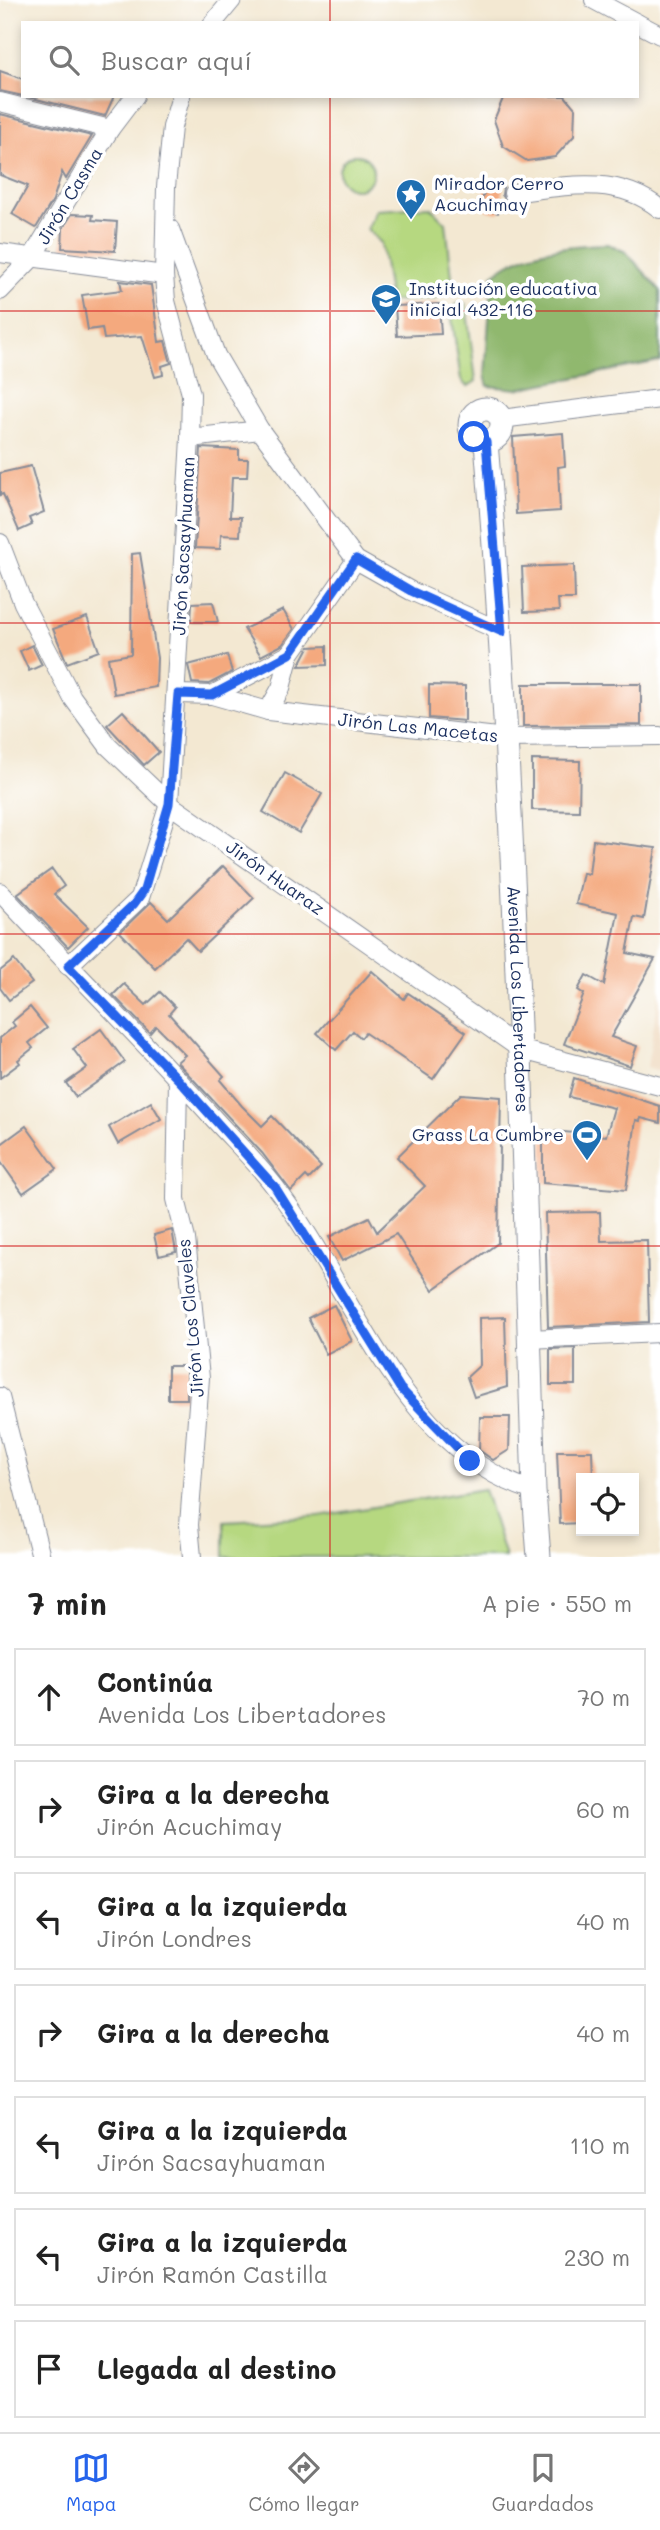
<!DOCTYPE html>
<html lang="es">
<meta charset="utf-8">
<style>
body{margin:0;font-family:Mali,sans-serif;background:#f6f6f6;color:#222}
.controls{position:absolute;right:21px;bottom:21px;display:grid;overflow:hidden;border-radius:0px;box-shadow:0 4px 10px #0003}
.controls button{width:63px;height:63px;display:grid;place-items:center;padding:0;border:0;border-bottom:2px solid #e0e0e0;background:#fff;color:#222;font:35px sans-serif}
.stop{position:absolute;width:21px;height:21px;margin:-16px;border:5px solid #2563eb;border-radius:50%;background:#fff}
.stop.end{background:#2563eb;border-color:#fff;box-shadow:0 2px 7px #0008}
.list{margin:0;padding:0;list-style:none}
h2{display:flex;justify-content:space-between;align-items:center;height:91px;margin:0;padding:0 28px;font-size:30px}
h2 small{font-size:23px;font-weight:400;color:#767676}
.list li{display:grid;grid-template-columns:46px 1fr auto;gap:21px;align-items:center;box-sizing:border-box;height:98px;margin:0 14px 14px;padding:0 14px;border:2px solid #e0e0e0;border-radius:0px}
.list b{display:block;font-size:26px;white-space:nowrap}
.list p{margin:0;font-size:23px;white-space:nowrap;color:#767676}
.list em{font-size:23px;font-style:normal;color:#767676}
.icon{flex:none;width:38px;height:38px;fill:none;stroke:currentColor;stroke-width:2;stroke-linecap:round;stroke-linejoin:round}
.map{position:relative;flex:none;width:660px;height:1557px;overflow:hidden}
.search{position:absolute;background:#fff;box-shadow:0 4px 10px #0003;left:21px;right:21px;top:21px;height:77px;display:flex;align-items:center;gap:18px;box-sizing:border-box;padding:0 24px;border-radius:0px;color:#767676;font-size:26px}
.sheet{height:875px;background:#fff}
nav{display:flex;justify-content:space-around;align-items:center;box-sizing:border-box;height:98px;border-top:2px solid #e0e0e0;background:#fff;font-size:19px;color:#767676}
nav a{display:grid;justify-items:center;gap:4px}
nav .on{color:#2563eb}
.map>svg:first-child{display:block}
.built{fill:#eed7bb}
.green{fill:#b6d880;stroke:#68846f;stroke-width:2}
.forest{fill:#90b86e;stroke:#567466;stroke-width:2}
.building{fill:#f4a97e}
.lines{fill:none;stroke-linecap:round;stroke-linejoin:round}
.minor-casing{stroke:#878c98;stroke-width:20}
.tertiary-casing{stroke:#878c98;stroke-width:25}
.minor{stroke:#fff;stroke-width:18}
.tertiary{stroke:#fff;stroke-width:23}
.route{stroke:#2563eb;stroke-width:9}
.grid{fill:none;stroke:#d62828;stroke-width:2;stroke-opacity:0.55}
.labels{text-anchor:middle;stroke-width:7;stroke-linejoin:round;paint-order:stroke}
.poi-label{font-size:18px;fill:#1b2f5e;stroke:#fff;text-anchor:start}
.street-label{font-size:18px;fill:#1b2f5e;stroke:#fff}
</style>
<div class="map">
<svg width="660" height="1557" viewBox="0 0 660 1557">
<rect width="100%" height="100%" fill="#fff"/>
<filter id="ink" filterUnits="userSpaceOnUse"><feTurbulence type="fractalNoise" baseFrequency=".0143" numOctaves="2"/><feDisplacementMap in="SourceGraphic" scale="14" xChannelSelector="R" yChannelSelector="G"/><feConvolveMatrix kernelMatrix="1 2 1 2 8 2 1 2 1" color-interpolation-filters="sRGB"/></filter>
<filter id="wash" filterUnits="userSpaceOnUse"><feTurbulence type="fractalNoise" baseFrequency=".00686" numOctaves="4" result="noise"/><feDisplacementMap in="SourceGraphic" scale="28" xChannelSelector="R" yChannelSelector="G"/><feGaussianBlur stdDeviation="1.57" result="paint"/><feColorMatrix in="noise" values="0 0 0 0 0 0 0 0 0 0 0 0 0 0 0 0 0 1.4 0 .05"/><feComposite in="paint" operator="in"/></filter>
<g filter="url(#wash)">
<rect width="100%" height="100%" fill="#f3e8d2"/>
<polygon class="built" points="660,988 660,1071 647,1067"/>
<g class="green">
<circle cx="356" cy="172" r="17"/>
<polygon points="430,207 446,223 453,286 437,286 437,299 390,301 381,243 367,229 376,210"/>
<polygon points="457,304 466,304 476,381 467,387 461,380 451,312"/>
<polygon points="484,1489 505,1557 224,1557 224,1521 319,1516"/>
</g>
<path class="forest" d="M608 244 626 252 660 290V361L517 389 488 386 485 376 492 276C520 249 571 245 608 244Z"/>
<g id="blocks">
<g class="building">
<polygon points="0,71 23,79 23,96 0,91"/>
<polygon points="24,96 114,96 105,116"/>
<polygon points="504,96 565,96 575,108 574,136 555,157 527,161 503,146 494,120"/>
<polygon points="0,114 92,136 66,179 62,172 53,200 36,228 12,214 28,186 0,175"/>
<polygon points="494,185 503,187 502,195 509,204 498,213 487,210 482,201 484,191"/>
<polygon points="72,214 93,215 92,220 117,222 115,251 62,248 63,228"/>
<polygon points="120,281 151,285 159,342 165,341 171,363 162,366 163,375 155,377 142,336 104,339 102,328 88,330 82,295 122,290"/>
<polygon points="439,304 441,334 397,336 395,306"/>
<polygon points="563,433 565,466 558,467 560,511 516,514 513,437"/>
<polygon points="201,448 239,450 239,459 248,459 247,477 232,477 230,517 241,517 240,536 221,535 220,549 195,548"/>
<polygon points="31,466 44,512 29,518 32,525 19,531 3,494 0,495 0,473"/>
<polygon points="140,553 157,658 156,687 114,694 108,658 131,654 132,554"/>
<polygon points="574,565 575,599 558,599 559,611 524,612 522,567"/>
<polygon points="213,602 218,622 191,622 192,603"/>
<polygon points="283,610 294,629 282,645 261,656 244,629"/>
<polygon points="87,617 99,651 67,663 53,629"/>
<polygon points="32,645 42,665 29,671 20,651"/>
<polygon points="327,646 327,665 299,666 309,647"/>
<polygon points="227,655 232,672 209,684 192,683 188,665"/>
<polygon points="523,684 641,684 641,725 523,726"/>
<polygon points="429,685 465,686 465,721 429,718"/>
<polygon points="123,711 159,752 144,765 107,725"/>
<polygon points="532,760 580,761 579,811 532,810"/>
<polygon points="285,773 322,794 299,833 263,812"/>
<polygon points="593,840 656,848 644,919 634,917 627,953 655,959 611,1037 637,1046 630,1066 564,1044 584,994 578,990 586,975 604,985 618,913 576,904 583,873 589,874"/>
<polygon points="223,866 254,898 198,951 186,938 155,968 120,932 151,902 168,919"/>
<polygon points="52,869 64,886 54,894 88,927 68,947 17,894"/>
<polygon points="14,960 32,983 9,1000 0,988 0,971"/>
<polygon points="372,971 404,999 408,993 466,1032 433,1079 365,1033 361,1038 353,1031 336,1050 317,1033"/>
<polygon points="124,984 146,1005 160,992 175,1007 169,1014 224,1076 220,1080 242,1106 262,1126 272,1116 321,1167 309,1179 306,1176 291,1191 262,1153 177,1062 185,1055 156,1026 150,1033 113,995"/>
<polygon points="30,1007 47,1028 29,1043 33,1048 18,1060 20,1063 0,1078 0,1038 15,1026 12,1022"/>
<polygon points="101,1029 125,1062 76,1097 66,1083 87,1068 73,1049"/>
<polygon points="574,1078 660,1106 660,1123 641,1118 640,1121 636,1120 626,1190 543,1183 543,1130 606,1136 614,1108 569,1097"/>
<polygon points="461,1094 501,1097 498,1243 433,1290 396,1234 342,1261 329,1237 369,1217 377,1232 425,1186 397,1157"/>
<polygon points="151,1102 161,1119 118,1144 109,1127"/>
<polygon points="26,1126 57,1169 23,1193 0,1161 0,1145"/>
<polygon points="600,1212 601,1241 647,1240 649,1322 548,1327 545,1213"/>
<polygon points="172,1230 176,1252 159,1256 154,1235"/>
<polygon points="334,1305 352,1341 326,1354 308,1318"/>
<polygon points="505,1317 507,1387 474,1397 467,1377 480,1365 479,1318"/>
<polygon points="575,1348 575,1385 550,1385 550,1349"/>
<rect x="168" y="1366" width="19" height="33"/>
<polygon points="480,1417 510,1417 509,1450 493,1460 479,1450"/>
<polygon points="557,1451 592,1451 593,1478 581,1478 581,1523 560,1524"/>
</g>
</g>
</g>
<g filter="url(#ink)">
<use href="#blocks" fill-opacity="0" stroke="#878c98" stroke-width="2"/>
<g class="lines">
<g class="minor-casing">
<g id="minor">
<polyline points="594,0 637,23"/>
<polyline points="213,23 232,0"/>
<polyline points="637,23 660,35"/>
<polyline points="0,102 110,129"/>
<path d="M513 193C566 186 616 174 660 209"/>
<polyline points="170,229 216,355 260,430"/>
<polyline points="0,253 164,275"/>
<polyline points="0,291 31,259 110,129 135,96"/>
<polyline points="501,419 660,399"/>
<polyline points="190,438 260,430 356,560 411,591 502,632"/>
<polyline points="0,543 23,603 72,697 108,746 169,804 522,1050 660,1086"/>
<polyline points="178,694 212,695 268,711 506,738 660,736"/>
<polyline points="212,695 290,654"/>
<polyline points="268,711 281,688 290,654 356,560"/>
<path d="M0 892C71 969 145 1042 215 1120 235 1142 257 1163 275 1187 354 1289 400 1450 534 1491"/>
<polyline points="68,966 140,898 169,804 190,438 191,394 166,301 164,275 166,187 172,127 181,96"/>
<polyline points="178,1079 176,1199 186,1239 200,1378 189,1525 192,1557"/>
<polyline points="529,1339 660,1333"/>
<polyline points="0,1397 41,1557"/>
</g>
</g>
<g class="tertiary-casing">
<g id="tertiary">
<circle cx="486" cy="425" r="16"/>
<path id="s1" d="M486 442C515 791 523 1141 534 1491L539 1557"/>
</g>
</g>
<use href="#minor" class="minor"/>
<use href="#tertiary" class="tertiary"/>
</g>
</g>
<g class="lines" filter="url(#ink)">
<polyline class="route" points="470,1461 400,1388 275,1187 178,1079 68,966 134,904 144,890 169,804 178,694 212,695 290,654 356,559 411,591 502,632 486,442 474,437"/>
</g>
<path class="grid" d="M330 0V23M330 96V1557M0 311H660M0 623H660M0 934H660M0 1246H660"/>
<defs>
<g id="sight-pin" transform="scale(1.575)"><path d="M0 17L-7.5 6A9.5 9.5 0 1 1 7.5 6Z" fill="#1f6fb2" stroke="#fff"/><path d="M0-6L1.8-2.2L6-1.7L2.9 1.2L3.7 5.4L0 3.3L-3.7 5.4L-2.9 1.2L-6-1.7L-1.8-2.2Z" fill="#fff"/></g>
<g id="school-pin" transform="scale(1.575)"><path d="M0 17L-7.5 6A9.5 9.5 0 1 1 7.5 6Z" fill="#1f6fb2" stroke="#fff"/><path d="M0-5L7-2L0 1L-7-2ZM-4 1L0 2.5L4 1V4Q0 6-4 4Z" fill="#fff"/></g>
<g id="stadium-pin" transform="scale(1.575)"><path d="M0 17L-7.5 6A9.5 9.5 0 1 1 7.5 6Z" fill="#1f6fb2" stroke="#fff"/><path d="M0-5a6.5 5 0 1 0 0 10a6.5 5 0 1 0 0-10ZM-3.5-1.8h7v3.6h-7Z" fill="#fff"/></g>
</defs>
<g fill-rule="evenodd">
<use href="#sight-pin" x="411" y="194"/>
<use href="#school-pin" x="386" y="299"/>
<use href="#stadium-pin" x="587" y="1135"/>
</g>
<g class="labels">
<g class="poi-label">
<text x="434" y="190">Mirador Cerro<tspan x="434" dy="21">Acuchimay</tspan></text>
<text x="409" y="295">Institución educativa<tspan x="409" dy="21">inicial 432-116</tspan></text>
<text x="564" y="1141" text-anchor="end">Grass La Cumbre</text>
</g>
<g class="street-label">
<text transform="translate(70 196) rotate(-59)" y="6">Jirón Casma</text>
<text transform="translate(184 546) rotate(-87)" y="6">Jirón Sacsayhuaman</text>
<text transform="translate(418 728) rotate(6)" y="6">Jirón Las Macetas</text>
<text transform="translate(275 878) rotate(35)" y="6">Jirón Huaraz</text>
<text dy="6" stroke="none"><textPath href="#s1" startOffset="558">Avenida Los Libertadores</textPath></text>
<text transform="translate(191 1318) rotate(-95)" y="6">Jirón Los Claveles</text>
</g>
</g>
</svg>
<div class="controls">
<button><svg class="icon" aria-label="locate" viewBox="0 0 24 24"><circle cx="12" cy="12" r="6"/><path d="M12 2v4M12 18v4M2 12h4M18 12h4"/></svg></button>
</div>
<div class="stop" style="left:474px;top:437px"></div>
<div class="stop end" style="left:470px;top:1461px"></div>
<div class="search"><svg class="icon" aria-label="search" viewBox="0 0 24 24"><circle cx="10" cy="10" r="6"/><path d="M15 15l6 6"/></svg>Buscar aquí</div>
</div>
<section class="sheet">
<h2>7 min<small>A pie · 550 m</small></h2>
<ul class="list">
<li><svg class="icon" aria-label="ahead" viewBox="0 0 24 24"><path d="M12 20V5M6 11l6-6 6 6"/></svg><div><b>Continúa</b><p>Avenida Los Libertadores</p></div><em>70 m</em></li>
<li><svg class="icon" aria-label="right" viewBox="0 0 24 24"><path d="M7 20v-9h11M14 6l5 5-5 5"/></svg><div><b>Gira a la derecha</b><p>Jirón Acuchimay</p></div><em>60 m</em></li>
<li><svg class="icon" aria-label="left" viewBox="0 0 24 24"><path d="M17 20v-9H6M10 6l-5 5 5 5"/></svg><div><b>Gira a la izquierda</b><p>Jirón Londres</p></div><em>40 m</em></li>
<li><svg class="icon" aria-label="right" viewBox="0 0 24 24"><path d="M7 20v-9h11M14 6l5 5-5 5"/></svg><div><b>Gira a la derecha</b></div><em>40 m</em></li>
<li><svg class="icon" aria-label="left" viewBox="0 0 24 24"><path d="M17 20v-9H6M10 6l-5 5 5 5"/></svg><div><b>Gira a la izquierda</b><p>Jirón Sacsayhuaman</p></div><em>110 m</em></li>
<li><svg class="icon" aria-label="left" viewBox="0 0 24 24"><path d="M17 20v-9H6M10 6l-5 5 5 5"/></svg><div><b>Gira a la izquierda</b><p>Jirón Ramón Castilla</p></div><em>230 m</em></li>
<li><svg class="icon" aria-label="arrive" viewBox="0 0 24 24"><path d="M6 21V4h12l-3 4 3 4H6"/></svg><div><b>Llegada al destino</b></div></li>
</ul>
</section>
<nav>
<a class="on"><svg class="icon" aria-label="map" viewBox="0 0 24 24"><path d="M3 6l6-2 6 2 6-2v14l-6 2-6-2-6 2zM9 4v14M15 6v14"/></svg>Mapa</a>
<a><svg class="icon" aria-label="directions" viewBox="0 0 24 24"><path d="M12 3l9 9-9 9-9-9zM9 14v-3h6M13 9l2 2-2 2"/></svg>Cómo llegar</a>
<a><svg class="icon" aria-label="saved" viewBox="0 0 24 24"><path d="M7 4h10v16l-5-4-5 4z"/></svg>Guardados</a>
</nav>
